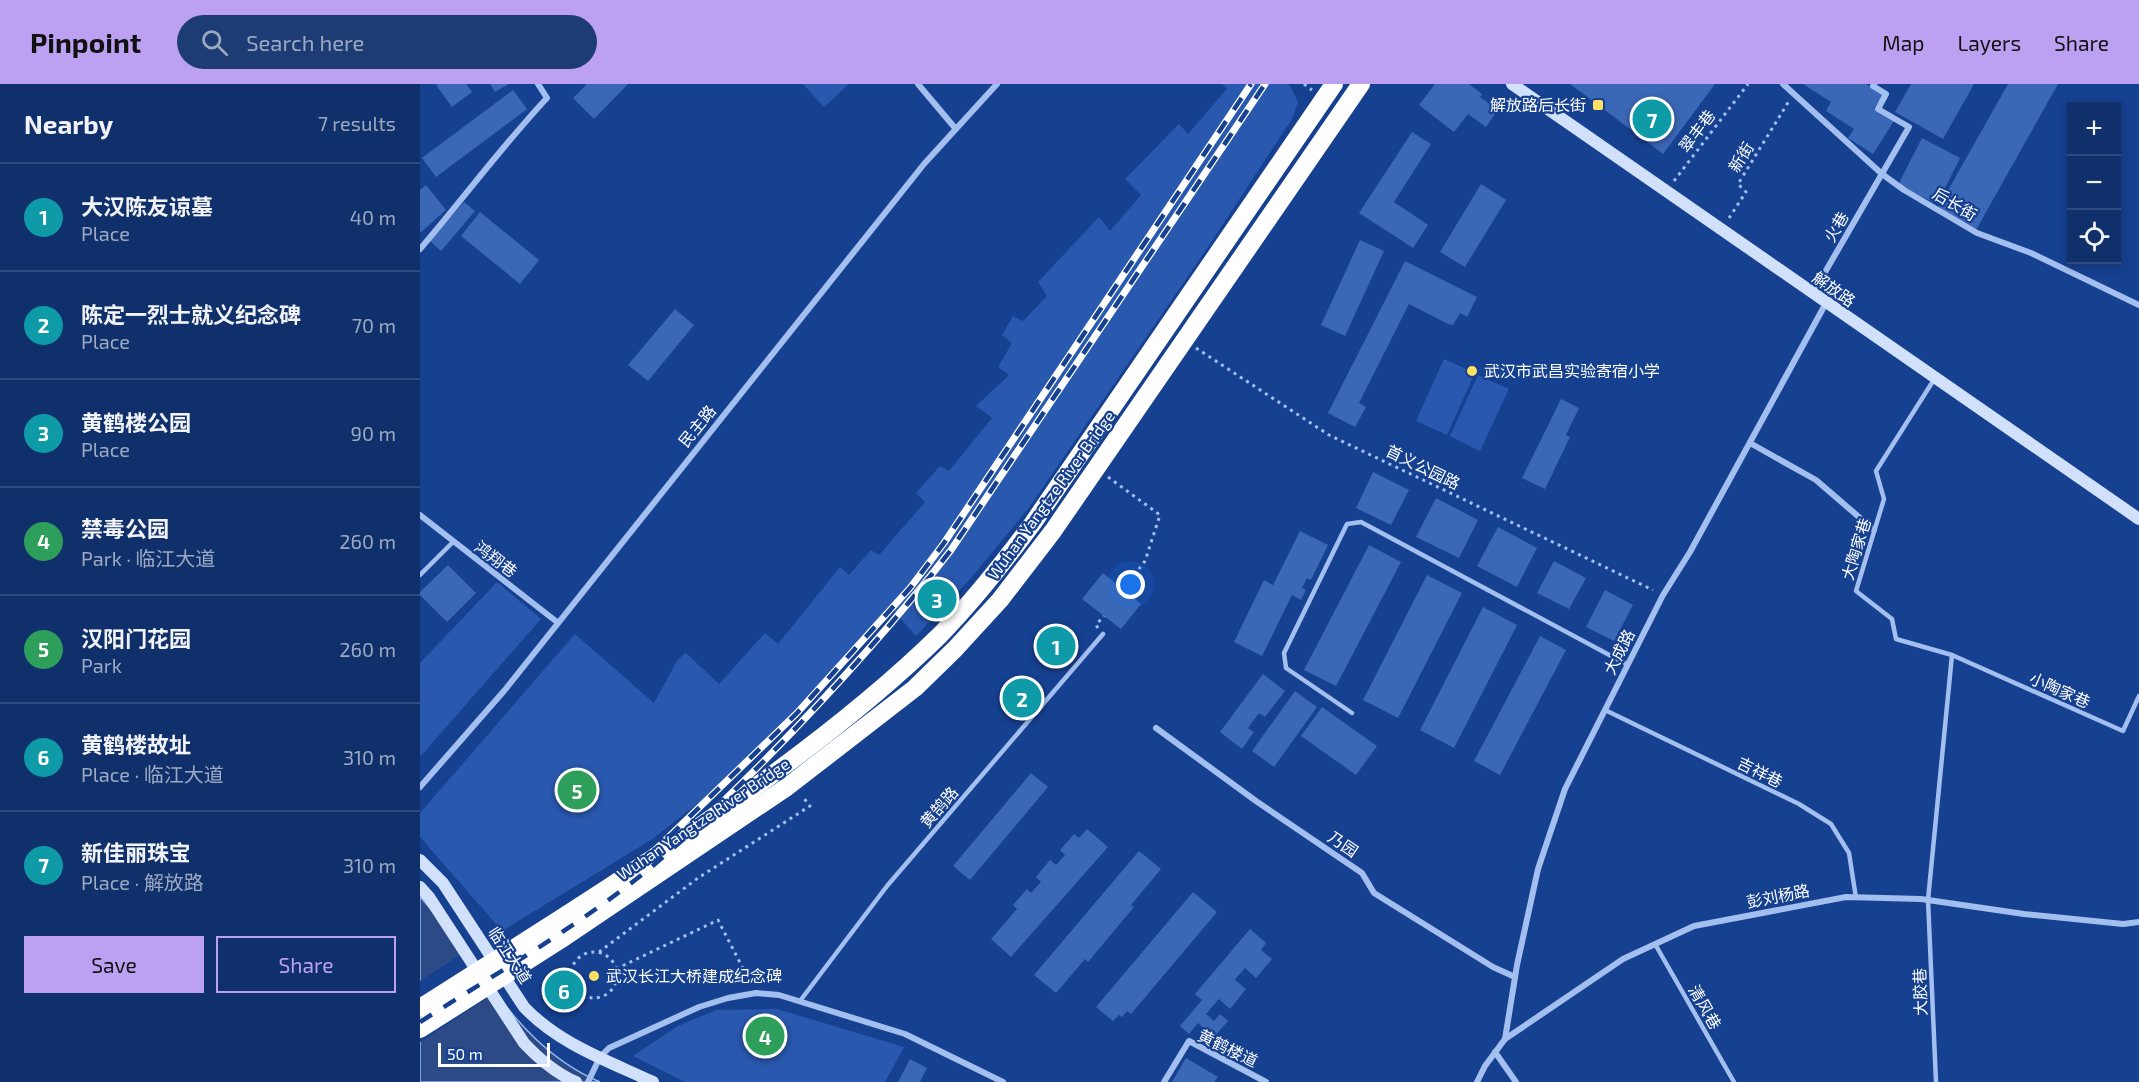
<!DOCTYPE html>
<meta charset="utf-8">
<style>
body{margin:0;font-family:"Exo 2","Noto Sans SC",sans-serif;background:#1e3c74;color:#f1f3f6}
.controls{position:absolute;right:18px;top:18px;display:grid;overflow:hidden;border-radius:0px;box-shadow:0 3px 9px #0003}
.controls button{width:54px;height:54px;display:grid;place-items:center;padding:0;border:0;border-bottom:2px solid #304b7f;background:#10306c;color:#f1f3f6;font:30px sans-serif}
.scale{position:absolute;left:18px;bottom:15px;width:112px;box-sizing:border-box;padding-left:6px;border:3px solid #fff;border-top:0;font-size:16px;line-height:21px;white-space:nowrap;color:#fff;-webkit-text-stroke:4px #164090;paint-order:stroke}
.you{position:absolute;left:711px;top:501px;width:21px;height:21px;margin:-15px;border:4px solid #fff;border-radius:50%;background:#1a73e8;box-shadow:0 0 0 9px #1a73e833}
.badge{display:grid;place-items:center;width:39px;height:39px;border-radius:50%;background:#bca0f2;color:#fff;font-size:20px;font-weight:700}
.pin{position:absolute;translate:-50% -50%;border:3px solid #fff;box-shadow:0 2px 6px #0006}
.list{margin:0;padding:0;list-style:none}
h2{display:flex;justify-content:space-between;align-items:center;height:78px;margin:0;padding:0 24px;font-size:26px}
h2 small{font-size:20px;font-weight:400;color:#9ca9c2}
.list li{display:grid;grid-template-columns:39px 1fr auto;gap:18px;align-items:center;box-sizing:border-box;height:108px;padding:0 24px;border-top:2px solid #304b7f}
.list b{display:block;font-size:22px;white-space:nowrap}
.list p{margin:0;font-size:20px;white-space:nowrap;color:#9ca9c2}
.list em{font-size:20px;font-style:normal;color:#9ca9c2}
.actions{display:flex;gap:12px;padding:18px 24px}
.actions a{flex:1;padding:14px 0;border:2px solid #bca0f2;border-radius:0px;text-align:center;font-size:21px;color:#bca0f2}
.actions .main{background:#bca0f2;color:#111}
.icon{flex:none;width:33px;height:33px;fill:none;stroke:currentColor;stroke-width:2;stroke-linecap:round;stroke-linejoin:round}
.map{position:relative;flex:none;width:1719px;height:998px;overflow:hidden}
header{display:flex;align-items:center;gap:36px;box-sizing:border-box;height:84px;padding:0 30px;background:#bca0f2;color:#111}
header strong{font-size:28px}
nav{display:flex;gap:33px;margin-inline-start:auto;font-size:21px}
.search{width:420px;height:54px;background:#1e3c74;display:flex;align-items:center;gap:15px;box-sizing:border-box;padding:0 21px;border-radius:33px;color:#9ca9c2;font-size:22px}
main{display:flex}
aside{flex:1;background:#10306c}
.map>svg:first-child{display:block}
.green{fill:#2958af}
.water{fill:#2b4a86;stroke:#96b8f3;stroke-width:1.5}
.pier{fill:#164090}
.building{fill:#3b67b7}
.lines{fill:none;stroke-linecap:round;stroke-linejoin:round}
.path{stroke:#a3bff0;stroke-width:3;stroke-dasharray:3 4.5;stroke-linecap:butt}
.lane{stroke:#a3bff0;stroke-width:4.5}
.street{stroke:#a3bff0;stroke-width:6}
.secondary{stroke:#d1e0fb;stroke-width:12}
.highway{stroke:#fff;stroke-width:18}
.rail-casing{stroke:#fff;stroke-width:7}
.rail{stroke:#164090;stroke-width:4.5;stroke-dasharray:14;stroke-linecap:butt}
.poi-dot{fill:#ffe062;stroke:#164090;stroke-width:2}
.labels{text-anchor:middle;stroke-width:4.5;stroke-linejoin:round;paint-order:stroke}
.poi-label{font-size:16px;fill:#fff;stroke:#164090;text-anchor:start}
.street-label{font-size:16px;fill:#fff;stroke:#164090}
</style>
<header>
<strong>Pinpoint</strong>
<div class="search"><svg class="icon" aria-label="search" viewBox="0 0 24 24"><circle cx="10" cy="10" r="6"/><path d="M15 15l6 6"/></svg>Search here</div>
<nav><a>Map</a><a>Layers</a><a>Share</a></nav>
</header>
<main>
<aside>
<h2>Nearby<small>7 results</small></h2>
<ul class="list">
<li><span class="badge" style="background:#0f9aa8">1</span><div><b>大汉陈友谅墓</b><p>Place</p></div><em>40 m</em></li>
<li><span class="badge" style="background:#0f9aa8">2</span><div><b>陈定一烈士就义纪念碑</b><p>Place</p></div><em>70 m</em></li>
<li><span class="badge" style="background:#0f9aa8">3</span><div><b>黄鹤楼公园</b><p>Place</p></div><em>90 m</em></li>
<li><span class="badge" style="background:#2e9e5b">4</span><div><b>禁毒公园</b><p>Park · 临江大道</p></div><em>260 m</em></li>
<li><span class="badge" style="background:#2e9e5b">5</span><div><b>汉阳门花园</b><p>Park</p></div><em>260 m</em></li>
<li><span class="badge" style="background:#0f9aa8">6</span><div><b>黄鹤楼故址</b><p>Place · 临江大道</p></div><em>310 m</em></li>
<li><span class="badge" style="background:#0f9aa8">7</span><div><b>新佳丽珠宝</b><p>Place · 解放路</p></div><em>310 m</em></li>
</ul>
<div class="actions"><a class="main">Save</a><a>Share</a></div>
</aside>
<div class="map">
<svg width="1719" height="998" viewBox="0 0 1719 998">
<rect width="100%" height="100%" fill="#164090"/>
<g class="green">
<polygon points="383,0 429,0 404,23"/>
<polygon points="802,0 869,0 878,18 872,35 784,169 608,425 551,494 496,552 472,525 406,595 285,714 231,756 82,847 0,753 0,729 155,550 234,619 258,575 266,569 299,600 345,549 358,560 420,483 429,491 451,466 459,471 505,418 496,409 520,382 529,387 572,334 556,322 589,291 578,283 592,259 582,251 593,232 603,237 627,212 618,198 679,133 690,147 721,111 705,95 759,40 768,50 807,5"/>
<polygon points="1024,275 1055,289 1027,351 996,337"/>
<polygon points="1058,291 1089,305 1060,367 1030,352"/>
<polygon points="77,498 121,535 0,673 0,579"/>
<polygon points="357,925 484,963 465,998 265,998 213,972 258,942 296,926"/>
</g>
<path class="water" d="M0 813C59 876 96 963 180 998H0Z"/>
<polygon class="pier" points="48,866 80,906 0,958 0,897"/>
<g class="building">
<polygon points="18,0 46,0 52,8 32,23 16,1"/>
<polygon points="70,0 89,0 75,8"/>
<polygon points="167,0 208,0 174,35 153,14"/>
<polygon points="1015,0 1049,0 1062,10 1060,13 1078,26 1066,43 1048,30 1034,48 999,21"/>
<polygon points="1150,0 1295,0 1243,70"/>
<polygon points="1383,0 1446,0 1463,11 1454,24 1474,37 1453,70 1428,54 1434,45 1406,27 1411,18"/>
<polygon points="1491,0 1554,0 1523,55 1475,28"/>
<polygon points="1588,0 1638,0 1556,146 1518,124"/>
<polygon points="93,6 107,25 16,93 2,74"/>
<polygon points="992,48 1011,60 974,118 1008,141 993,164 939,129"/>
<polygon points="1502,54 1540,74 1517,120 1478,101"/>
<polygon points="1061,100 1086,116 1045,183 1020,168"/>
<polygon points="6,101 26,126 0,149 0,106"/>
<polygon points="44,118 55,127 21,167 10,157"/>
<polygon points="60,128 119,176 100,200 41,152"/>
<polygon points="940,156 964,167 925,252 901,241"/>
<polygon points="985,177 1057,213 1047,233 1040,229 1033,241 1028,240 989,220 939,319 946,323 935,343 908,329"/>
<polygon points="255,225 274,241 228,297 208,281"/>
<polygon points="1141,315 1159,324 1146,351 1150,353 1125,405 1102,394"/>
<polygon points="953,388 989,406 971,441 936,424"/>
<polygon points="1016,414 1058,436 1039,474 996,453"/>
<polygon points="1078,443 1117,464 1097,503 1057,482"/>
<polygon points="880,447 908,461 891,496 887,494 882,504 886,506 881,516 872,511 842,572 814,558 844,496 853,501"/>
<polygon points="949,461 981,478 916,602 884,586"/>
<polygon points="1134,477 1166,494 1149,525 1117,509"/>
<polygon points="28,481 56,509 27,538 0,511 0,508"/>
<polygon points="683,489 721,520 701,545 662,515"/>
<polygon points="1007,491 1042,509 978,634 943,616"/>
<polygon points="1185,506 1213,521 1194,557 1166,543"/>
<polygon points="1063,523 1097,541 1034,664 1000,646"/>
<polygon points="1120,552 1146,566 1080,691 1054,677"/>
<polygon points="843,590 865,607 845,633 839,629 828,644 834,648 822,665 800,648"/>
<polygon points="875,607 897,623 854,683 832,667"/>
<polygon points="902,623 957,662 936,691 881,652"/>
<polygon points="611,689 628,703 550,796 533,782"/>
<polygon points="667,745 688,763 591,873 571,855 597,825 593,821 607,805 611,809 621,798 616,793 630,776 636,781 645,771 640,766 654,750 659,754"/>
<polygon points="719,767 741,785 711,821 714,823 668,878 665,875 636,909 614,891"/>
<polygon points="773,808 797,828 711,930 707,927 702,933 699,931 693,937 676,923"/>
<polygon points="830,845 846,859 841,866 852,875 836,894 825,884 817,893 815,896 826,905 810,925 799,915 786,930 794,937 800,930 808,937 787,961 778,954 786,946 778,939 769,950 760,942 782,916 775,910"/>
<polygon points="766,974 798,993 794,998 752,998"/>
<polygon points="490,975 507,984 500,998 478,998"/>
</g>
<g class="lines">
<g class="path">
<polyline points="884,0 892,6"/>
<polyline points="1254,97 1328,0"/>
<polyline points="1309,134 1326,108 1318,100 1369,17"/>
<polyline points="776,264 909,351 1233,506"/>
<polyline points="688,393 740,431 725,477 703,506"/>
<polyline points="678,544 676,541 684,532"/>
<polyline points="179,868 278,794 390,722 382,712"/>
<circle cx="174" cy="891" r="23"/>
<polyline points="196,885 298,836 331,900"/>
</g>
<g class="lane">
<polyline points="1515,294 1456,387 1464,415 1436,507 1472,535 1476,555 1532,571 1508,816 1516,998"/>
<polyline points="0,491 33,458"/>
<polyline points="1532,571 1703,647 1719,612"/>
<polyline points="1185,626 1379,720 1411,740 1429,769 1436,814"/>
<polyline points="932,629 866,584 864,569 927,440 941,438 1208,581"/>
<polyline points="1235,860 1314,998"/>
<polyline points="380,917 467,802 683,550"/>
</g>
<g class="street">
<polyline points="498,0 535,44"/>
<polyline points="1363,0 1462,90 1484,106 1557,149 1611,169 1719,221"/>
<path d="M0 165C43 115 82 62 127 14L118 0"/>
<polyline points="1393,209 1489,43 1458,25 1466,10 1453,2 1454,0"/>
<polyline points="1330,359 1396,396 1454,446"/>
<polyline points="0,431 137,538"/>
<polyline points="736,644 836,717 942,789 954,809 1073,883 1095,893"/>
<polyline points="0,703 84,607 504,80 577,0"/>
<polyline points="1085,955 1097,881 1118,785 1145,705 1243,511 1270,468 1406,219"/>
<polyline points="1075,968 1096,998"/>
<polyline points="168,998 180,973 189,964 279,923 308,914 336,909 359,911 485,950 583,998"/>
<polyline points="744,998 769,957 846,998"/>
<polyline points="1057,998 1065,982 1085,955 1203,875 1274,842 1426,813 1501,815 1604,830 1703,840 1719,838"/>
</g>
<g class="secondary">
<polyline points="1092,0 1719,435"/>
<path d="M0 776 23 799 104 923C139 960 188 977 233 998"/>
<path d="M0 803 9 813 104 959C119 975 135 989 156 998"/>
</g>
<g class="highway">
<path d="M0 924C113 852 226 782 334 704 399 657 463 607 520 551 554 516 584 478 613 439L914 0"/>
<polyline points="0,945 140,856 367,703 495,604 535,565 580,516 633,447 941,0"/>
</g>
<g class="rail-casing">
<g id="rail">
<polyline points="229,772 377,629 490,504 524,459 831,0"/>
<path d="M0 938C69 894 140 853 206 803 254 767 298 723 340 681 407 613 472 542 531 466L845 0"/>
</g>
</g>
<use href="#rail" class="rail"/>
</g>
<g class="poi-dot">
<rect x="1172" y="15" width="12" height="12" rx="3"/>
<circle cx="1052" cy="287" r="6"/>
<circle cx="174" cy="892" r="6"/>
</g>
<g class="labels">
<g class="poi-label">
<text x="1166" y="27" text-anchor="end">解放路后长街</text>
<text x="1064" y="293">武汉市武昌实验寄宿小学</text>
<text x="186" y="898">武汉长江大桥建成纪念碑</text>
</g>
<g class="street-label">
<text transform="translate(1277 47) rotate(-53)" y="6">翠丰巷</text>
<text transform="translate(1321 73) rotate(-58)" y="6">新街</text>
<text transform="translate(1535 120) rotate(31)" y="6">后长街</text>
<text transform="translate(1416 143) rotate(-60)" y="6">火巷</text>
<text transform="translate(1414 205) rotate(35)" y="6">解放路</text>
<text transform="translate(277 342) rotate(-51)" y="6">民主路</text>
<text transform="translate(1003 383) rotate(26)" y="6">首义公园路</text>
<text transform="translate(631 411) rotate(-54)" y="6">Wuhan Yangtze River Bridge</text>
<text transform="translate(1436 465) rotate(-73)" y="6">大陶家巷</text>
<text transform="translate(76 475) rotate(37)" y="6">鸿翔巷</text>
<text transform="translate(1199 568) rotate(-63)" y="6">大成路</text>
<text transform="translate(1640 606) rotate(24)" y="6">小陶家巷</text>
<text transform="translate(1340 688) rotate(26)" y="6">吉祥巷</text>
<text transform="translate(519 723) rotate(-49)" y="6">黄鹄路</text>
<text transform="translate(283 735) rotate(-34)" y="6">Wuhan Yangtze River Bridge</text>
<text transform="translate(923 760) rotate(34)" y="6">乃园</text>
<text transform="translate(1358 812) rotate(-11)" y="6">彭刘杨路</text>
<text transform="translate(90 871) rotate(57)" y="6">临江大道</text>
<text transform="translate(1500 908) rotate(-92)" y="6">大胶巷</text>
<text transform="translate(1285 923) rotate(60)" y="6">清风巷</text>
<text transform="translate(808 964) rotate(26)" y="6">黄鹤楼道</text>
</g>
</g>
</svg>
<div class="controls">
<button>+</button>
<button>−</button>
<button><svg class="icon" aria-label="locate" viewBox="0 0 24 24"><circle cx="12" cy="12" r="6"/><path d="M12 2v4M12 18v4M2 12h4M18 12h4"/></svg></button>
</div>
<div class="scale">50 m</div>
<div class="you"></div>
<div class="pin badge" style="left:636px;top:562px;background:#0f9aa8">1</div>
<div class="pin badge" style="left:602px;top:614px;background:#0f9aa8">2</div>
<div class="pin badge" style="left:517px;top:515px;background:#0f9aa8">3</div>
<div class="pin badge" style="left:345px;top:952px;background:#2e9e5b">4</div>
<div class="pin badge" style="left:157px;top:706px;background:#2e9e5b">5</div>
<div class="pin badge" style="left:144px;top:906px;background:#0f9aa8">6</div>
<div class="pin badge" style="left:1232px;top:35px;background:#0f9aa8">7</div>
</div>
</main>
